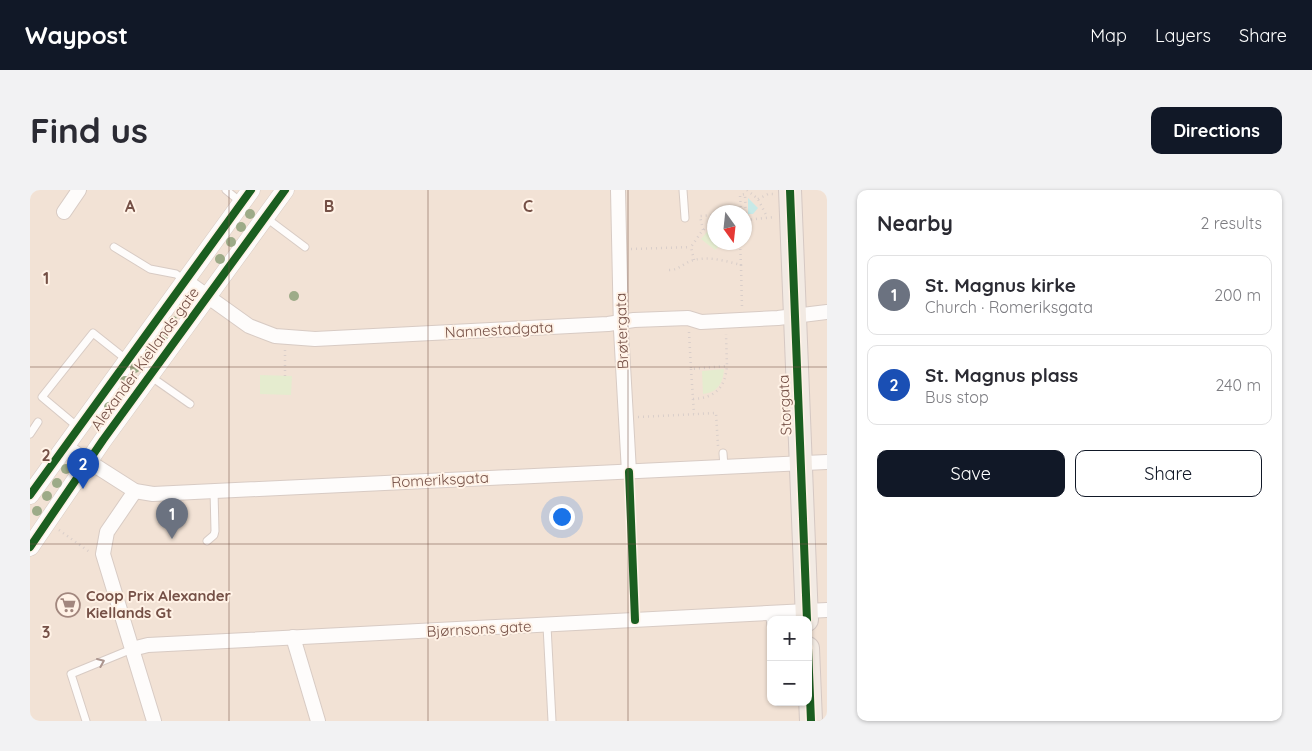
<!DOCTYPE html>
<meta charset="utf-8">
<style>
body{margin:0;font-family:Quicksand,sans-serif;background:#f2f2f3;color:#2b2b33}
.controls{position:absolute;right:15px;bottom:15px;display:grid;overflow:hidden;border-radius:10px;box-shadow:0 1px 4px #0004}
.controls button{width:45px;height:45px;display:grid;place-items:center;padding:0;border:0;border-bottom:1px solid #e1e1e2;background:#fff;color:#2b2b33;font:25px sans-serif}
.compass{position:absolute;left:677px;top:15px;width:45px;height:45px;border-radius:50%;background:#fff;box-shadow:0 1px 4px #0004;rotate:165deg}
.you{position:absolute;left:531px;top:326px;width:18px;height:18px;margin:-12px;border:4px solid #fff;border-radius:50%;background:#1a73e8;box-shadow:0 0 0 8px #1a73e833}
.badge{display:grid;place-items:center;width:32px;height:32px;border-radius:50%;background:#111827;color:#fff;font-size:16px;font-weight:700}
.pin{position:absolute;translate:-50% -41px;filter:drop-shadow(0 1px 2px #0008)}
.pin::after{content:'';position:absolute;top:26px;width:18px;height:15px;background:inherit;clip-path:polygon(0 0,100% 0,50% 100%)}
.list{margin:0;padding:0;list-style:none}
h2{display:flex;justify-content:space-between;align-items:center;height:65px;margin:0;padding:0 20px;font-size:21px}
h2 small{font-size:16px;font-weight:400;color:#7c7c81}
.list li{display:grid;grid-template-columns:32px 1fr auto;gap:15px;align-items:center;box-sizing:border-box;height:80px;margin:0 10px 10px;padding:0 10px;border:1px solid #e1e1e2;border-radius:10px}
.list b{display:block;font-size:19px;white-space:nowrap}
.list p{margin:0;font-size:16px;white-space:nowrap;color:#7c7c81}
.list em{font-size:16px;font-style:normal;color:#7c7c81}
.actions{display:flex;gap:10px;padding:15px 20px}
.actions a{flex:1;padding:11px 0;border:1px solid #111827;border-radius:10px;text-align:center;font-size:18px;color:#111827}
.actions .main{background:#111827;color:#fff}
.map{position:relative;flex:none;width:797px;height:531px;overflow:hidden;border-radius:10px}
header{display:flex;align-items:center;gap:30px;box-sizing:border-box;height:70px;padding:0 25px;background:#111827;color:#fff}
header strong{font-size:24px}
nav{display:flex;gap:28px;margin-inline-start:auto;font-size:18px}
.intro{display:flex;align-items:center;justify-content:space-between;box-sizing:border-box;height:120px;padding:0 30px}
h1{margin:0;font-size:35px}
.button{padding:12px 22px;border-radius:10px;background:#111827;color:#fff;font-size:18px;font-weight:700}
main{display:flex;gap:30px;padding:0 30px}
aside{flex:1;background:#fff;border-radius:10px;box-shadow:0 1px 4px #0004}
.map>svg:first-child{display:block}
.residential{fill:#f2e2d5;fill-rule:evenodd}
.green{fill:#e5eccf}
.water{fill:#c7e9e7}
.lines{fill:none;stroke-linecap:round;stroke-linejoin:round}
.service-casing{stroke:#d8cbc4;stroke-width:9}
.minor-casing{stroke:#d8cbc4;stroke-width:16}
.tertiary-casing{stroke:#d8cbc4;stroke-width:19}
.primary-casing{stroke:#d5c8c3;stroke-width:24}
.path{stroke:#d9ceca;stroke-width:2.5;stroke-dasharray:1 4;stroke-linecap:butt}
.service{stroke:#fefcfb;stroke-width:7}
.minor{stroke:#fefcfb;stroke-width:14}
.tertiary{stroke:#fefcfb;stroke-width:18}
.primary{stroke:#f2eae3;stroke-width:22}
.cycleway-casing{stroke:#fff2e6;stroke-width:11}
.cycleway{stroke:#1b5e20;stroke-width:8}
.tree{fill:#9dab88}
.oneway{stroke:#ac958e}
.grid{fill:none;stroke:#755046;stroke-width:1;stroke-opacity:0.55}
.labels{text-anchor:middle;stroke-width:4;stroke-linejoin:round;paint-order:stroke}
.street-label{font-size:15px;fill:#755046;stroke:#fff2e6}
.poi-label{font-size:15px;font-weight:bold;fill:#755046;stroke:#fff2e6;text-anchor:start}
.grid-label{font-size:16px;text-anchor:middle;font-weight:bold;fill:#755046;stroke:#fff2e6;stroke-width:4;stroke-linejoin:round;paint-order:stroke}
</style>
<header>
<strong>Waypost</strong>
<nav><a>Map</a><a>Layers</a><a>Share</a></nav>
</header>
<div class="intro"><h1>Find us</h1><a class="button">Directions</a></div>
<main>
<div class="map">
<svg width="797" height="531" viewBox="0 0 797 531">
<rect width="100%" height="100%" fill="#f6eee6"/>
<path class="residential" d="M0 0H797V531H0ZM684 22H714V52H684ZM741 430H778V512H741Z"/>
<g class="green">
<polygon points="682,36 684,37 684,52 693,53 685,60 671,49"/>
<path d="M694 179C693 193 688 202 673 204L672 181Z"/>
<polygon points="230,185 262,186 261,205 230,204"/>
</g>
<polygon class="water" points="718,8 728,18 723,24 718,24"/>
<g class="lines">
<g class="service-casing">
<g id="service">
<polyline points="196,0 212,13"/>
<polyline points="653,0 655,28"/>
<polyline points="235,27 275,57"/>
<polyline points="84,57 120,79 146,84 156,91"/>
<polyline points="120,186 160,214"/>
<polyline points="49,238 12,207 63,143 97,170"/>
<polyline points="0,244 8,232"/>
<polyline points="693,263 694,277"/>
<polyline points="177,351 184,345 185,341 184,301"/>
<polyline points="739,423 741,435"/>
<polyline points="517,436 522,531"/>
<polyline points="56,531 41,484 102,459"/>
</g>
</g>
<g class="minor-casing">
<g id="minor">
<polyline points="588,0 591,140 599,282"/>
<polyline points="34,22 49,0"/>
<polyline points="156,91 219,136 245,146 285,149 578,134 604,130 658,128 671,132 748,128 797,122"/>
<polyline points="36,257 105,301 123,304 797,272"/>
<polyline points="105,301 77,342 73,364 124,531"/>
<polyline points="263,447 288,531"/>
<polyline points="102,459 118,455 797,420"/>
</g>
</g>
<g class="tertiary-casing">
<g id="tertiary">
<polyline points="0,305 221,0"/>
<polyline points="0,357 73,250 255,0"/>
</g>
</g>
<g class="primary-casing">
<g id="primary">
<polyline points="760,0 777,430"/>
<polyline points="778,458 781,531"/>
</g>
</g>
<g class="path">
<polyline points="717,0 728,9 737,27"/>
<polyline points="728,9 738,4 743,4"/>
<polyline points="711,22 710,5 715,4 716,30"/>
<polyline points="716,30 745,27"/>
<polyline points="684,35 684,28"/>
<polyline points="673,40 670,26 684,25"/>
<polyline points="601,59 661,57"/>
<polyline points="664,70 661,57 672,41 681,34 684,35"/>
<polyline points="711,75 712,118"/>
<path d="M639 80C650 80 654 72 664 70 679 66 696 71 711 75L710 52"/>
<polyline points="659,142 661,179 697,176 696,144"/>
<polyline points="661,179 664,224"/>
<polyline points="255,186 255,160"/>
<path d="M663 209C685 208 695 198 697 176"/>
<polyline points="608,227 686,223 688,256"/>
<polyline points="29,340 61,363"/>
</g>
<use href="#service" class="service"/>
<use href="#minor" class="minor"/>
<use href="#tertiary" class="tertiary"/>
<use href="#primary" class="primary"/>
<g class="cycleway-casing">
<g id="cycleway">
<polyline points="760,0 777,430"/>
<polyline points="599,282 605,430"/>
<polyline points="0,305 221,0"/>
<polyline points="0,357 73,250 255,0"/>
<polyline points="778,458 781,531"/>
</g>
</g>
<use href="#cycleway" class="cycleway"/>
</g>
<g class="tree">
<circle cx="220" cy="24" r="5"/>
<circle cx="211" cy="37" r="5"/>
<circle cx="201" cy="52" r="5"/>
<circle cx="190" cy="69" r="5"/>
<circle cx="264" cy="106" r="5"/>
<circle cx="143" cy="131" r="5"/>
<circle cx="134" cy="145" r="5"/>
<circle cx="120" cy="162" r="5"/>
<circle cx="105" cy="178" r="5"/>
<circle cx="95" cy="191" r="5"/>
<circle cx="79" cy="217" r="5"/>
<circle cx="36" cy="279" r="5"/>
<circle cx="27" cy="293" r="5"/>
<circle cx="17" cy="306" r="5"/>
<circle cx="7" cy="321" r="5"/>
</g>
<defs><path id="oneway-chevron" d="M-2-3.5L2.5 0L-2 3.5" fill="none" stroke-width="1.6" stroke-linecap="round" stroke-linejoin="round" transform="scale(1.25)"/></defs>
<use class="oneway" href="#oneway-chevron" transform="translate(71 472) rotate(-23)"/>
<path class="grid" d="M199 0V531M398 0V531M598 0V531M0 177H797M0 354H797"/>
<defs>
<g id="supermarket-ring" transform="scale(1.25)"><circle r="9.5" fill="#fff2e6" stroke="#a2877e" stroke-width="1.5"/><path d="M-6-5.5h2.5l.6 2H6L4.5 2H-2.5L-4.4-4H-6ZM-1.5 3.2a1.3 1.3 0 1 0 .1 0ZM3 3.2a1.3 1.3 0 1 0 .1 0Z" fill="#a2877e"/></g>
</defs>
<g fill-rule="evenodd">
<use href="#supermarket-ring" x="38" y="415"/>
</g>
<g class="labels">
<g class="street-label">
<text transform="translate(469 140) rotate(-3)" y="5">Nannestadgata</text>
<text transform="translate(592 141) rotate(-92)" y="5">Brøtergata</text>
<text transform="translate(115 169) rotate(-54)" y="5">Alexander Kiellands gate</text>
<text transform="translate(755 215) rotate(-93)" y="5">Storgata</text>
<text transform="translate(410 290) rotate(-3)" y="5">Romeriksgata</text>
<text transform="translate(449 439) rotate(-3)" y="5">Bjørnsons gate</text>
</g>
<g class="poi-label">
<text x="56" y="411">Coop Prix Alexander<tspan x="56" dy="17">Kiellands Gt</tspan></text>
</g>
</g>
<g class="grid-label">
<text x="100" y="22">A</text>
<text x="299" y="22">B</text>
<text x="498" y="22">C</text>
<text x="16" y="94">1</text>
<text x="16" y="271">2</text>
<text x="16" y="448">3</text>
</g>
</svg>
<div class="controls">
<button>+</button>
<button>−</button>
</div>
<svg class="compass" viewBox="-18 -18 36 36"><path d="M0-13l5 13h-10z" fill="#e53935"/><path d="M0 13l5-13h-10z" fill="#7c7c81"/></svg>
<div class="you"></div>
<div class="pin badge" style="left:142px;top:349px;background:#6b7280">1</div>
<div class="pin badge" style="left:53px;top:299px;background:#1a4fb4">2</div>
</div>
<aside>
<h2>Nearby<small>2 results</small></h2>
<ul class="list">
<li><span class="badge" style="background:#6b7280">1</span><div><b>St. Magnus kirke</b><p>Church · Romeriksgata</p></div><em>200 m</em></li>
<li><span class="badge" style="background:#1a4fb4">2</span><div><b>St. Magnus plass</b><p>Bus stop</p></div><em>240 m</em></li>
</ul>
<div class="actions"><a class="main">Save</a><a>Share</a></div>
</aside>
</main>
